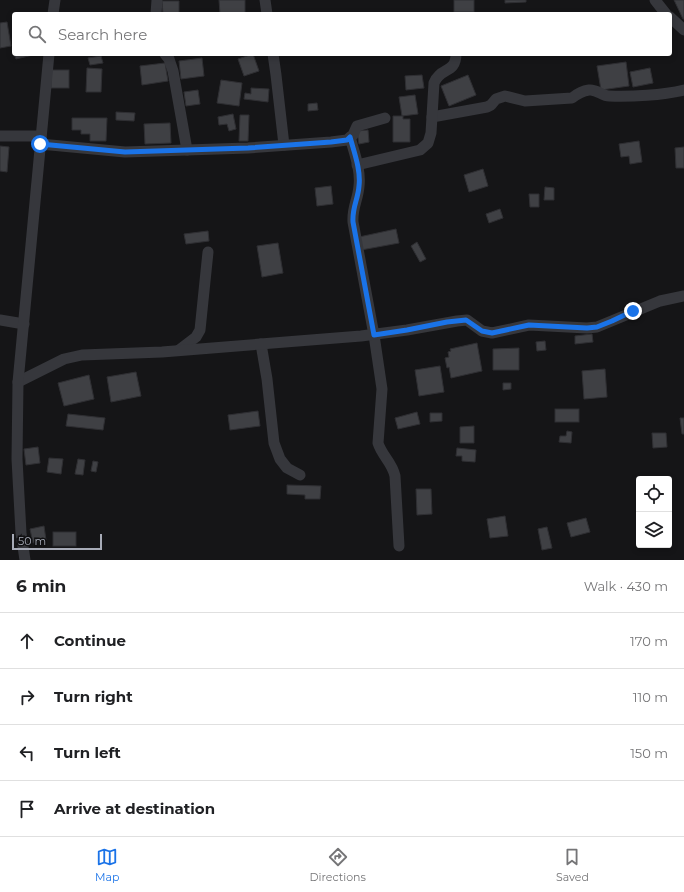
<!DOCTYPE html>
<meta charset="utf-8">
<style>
body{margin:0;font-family:Montserrat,sans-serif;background:#f6f6f6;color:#202124}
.controls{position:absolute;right:12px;bottom:12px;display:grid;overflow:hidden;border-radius:4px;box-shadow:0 2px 6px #0003}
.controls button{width:36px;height:36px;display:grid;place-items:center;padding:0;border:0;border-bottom:1px solid #e0e0e0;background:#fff;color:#202124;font:20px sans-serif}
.scale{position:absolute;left:12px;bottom:10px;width:90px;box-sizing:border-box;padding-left:4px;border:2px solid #a7abb7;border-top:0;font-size:11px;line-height:14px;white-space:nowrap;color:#a7abb7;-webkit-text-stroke:3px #101012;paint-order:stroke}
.stop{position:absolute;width:12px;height:12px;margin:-9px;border:3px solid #1a73e8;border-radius:50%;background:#fff}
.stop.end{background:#1a73e8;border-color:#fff;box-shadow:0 1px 4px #0008}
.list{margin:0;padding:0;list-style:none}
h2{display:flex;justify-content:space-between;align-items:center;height:52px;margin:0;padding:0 16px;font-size:17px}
h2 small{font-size:13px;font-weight:400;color:#757577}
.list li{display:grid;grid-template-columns:26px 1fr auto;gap:12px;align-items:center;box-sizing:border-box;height:56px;padding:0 16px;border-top:1px solid #e0e0e0}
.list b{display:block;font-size:15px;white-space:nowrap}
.list em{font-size:13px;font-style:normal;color:#757577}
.icon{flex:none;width:22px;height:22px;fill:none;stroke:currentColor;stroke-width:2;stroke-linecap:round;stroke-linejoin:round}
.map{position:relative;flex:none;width:684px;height:560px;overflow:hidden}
.search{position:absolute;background:#fff;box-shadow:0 2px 6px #0003;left:12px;right:12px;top:12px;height:44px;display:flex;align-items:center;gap:10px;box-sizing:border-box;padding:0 14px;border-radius:4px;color:#757577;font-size:15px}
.sheet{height:276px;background:#fff}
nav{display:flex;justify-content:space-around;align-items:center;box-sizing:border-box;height:56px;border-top:1px solid #e0e0e0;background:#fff;font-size:11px;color:#757577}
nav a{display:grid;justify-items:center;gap:2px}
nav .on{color:#1a73e8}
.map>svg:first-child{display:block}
.building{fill:#3f4044;stroke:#2f2f33}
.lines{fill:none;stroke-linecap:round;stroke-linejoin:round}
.minor{stroke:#36373c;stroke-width:11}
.route{stroke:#1a73e8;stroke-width:5}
</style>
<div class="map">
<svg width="684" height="560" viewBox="0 0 684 560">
<rect width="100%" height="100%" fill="#151517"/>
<g class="building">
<polygon points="219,0 245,0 245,14 220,14"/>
<rect x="454" y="0" width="20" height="12"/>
<polygon points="505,0 526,0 526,2 505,3"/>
<polygon points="674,0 684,0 684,19 683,19"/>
<polygon points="162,1 179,1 179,14 163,14"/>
<polygon points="7,22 11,46 0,48 0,23"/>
<polygon points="14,54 33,54 33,55 16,59"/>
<polygon points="253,54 259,71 244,76 238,59"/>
<polygon points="101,56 103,63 90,65 88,58"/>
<polygon points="202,58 204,76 181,79 179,61"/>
<polygon points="626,62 629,86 601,90 597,66"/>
<polygon points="165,63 168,81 142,85 140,66"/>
<polygon points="87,68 102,69 101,92 86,92"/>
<polygon points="650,68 653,83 633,87 630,72"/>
<rect x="51" y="70" width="18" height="18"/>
<polygon points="422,75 424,88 406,90 405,76"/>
<polygon points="468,75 476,95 449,106 441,86"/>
<polygon points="221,80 242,83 239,106 217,103"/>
<polygon points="251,88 269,89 268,102 244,99 245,93 251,94"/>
<polygon points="198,90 200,104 186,106 184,92"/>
<polygon points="415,95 418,114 402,116 399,97"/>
<polygon points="317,103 318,110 308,111 308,104"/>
<polygon points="116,112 135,113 134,121 116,120"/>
<polygon points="233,114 236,129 229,131 227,124 219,125 218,117"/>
<polygon points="240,115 249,115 248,141 239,141"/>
<polygon points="393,116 403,116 403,119 410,119 410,142 393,142"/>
<polygon points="72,118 107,118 106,141 90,141 90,134 81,134 81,130 72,130"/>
<polygon points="170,123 171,143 145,144 144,124"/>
<polygon points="368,130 369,142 359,144 357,131"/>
<polygon points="639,141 642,162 630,164 629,156 621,157 619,144"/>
<polygon points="0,146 9,147 7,172 0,171"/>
<polygon points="684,147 684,168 676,168 675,148"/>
<polygon points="483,169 488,186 469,192 464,175"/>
<polygon points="331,186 333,204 317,206 315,188"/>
<polygon points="545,187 554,188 554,200 544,200"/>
<polygon points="529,194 539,194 539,207 530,207"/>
<polygon points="500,209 503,218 489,223 486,214"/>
<polygon points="396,229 399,243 361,250 359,237"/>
<polygon points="208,231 209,241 186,244 184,234"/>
<polygon points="417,242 426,259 420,262 411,246"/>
<polygon points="278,243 283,273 262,277 257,246"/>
<polygon points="592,334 593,342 575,344 575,336"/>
<polygon points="545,341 546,350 537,351 536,342"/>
<polygon points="477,343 482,371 451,378 449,367 447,368 445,358 449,357 448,352 451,351 450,349"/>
<polygon points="519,348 519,370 493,370 493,349"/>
<polygon points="440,366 444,392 419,396 415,370"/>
<polygon points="605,369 607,397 584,399 582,371"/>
<polygon points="136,372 141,396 111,402 107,377"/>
<polygon points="89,375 94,399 64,406 58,383"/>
<polygon points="503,383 511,383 511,389 503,390"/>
<rect x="555" y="409" width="24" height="13"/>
<polygon points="258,411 260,426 230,430 228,415"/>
<polygon points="417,412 420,424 398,429 395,418"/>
<polygon points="430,413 442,413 442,421 430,422"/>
<polygon points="68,414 105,418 103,430 66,426"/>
<polygon points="680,418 684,418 684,434 682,434"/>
<polygon points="474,426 474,443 460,443 460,427"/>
<polygon points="567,431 572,432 571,443 559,442 560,436 566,436"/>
<polygon points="652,433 666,433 667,447 653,448"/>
<polygon points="38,447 40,463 26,465 24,449"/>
<polygon points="457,448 476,450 475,462 462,461 462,456 456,456"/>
<polygon points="49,458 63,459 61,474 47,472"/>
<polygon points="78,459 85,460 83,475 75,474"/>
<polygon points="93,461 98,462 96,472 91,471"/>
<polygon points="287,485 321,486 320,499 305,499 305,495 287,494"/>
<polygon points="416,489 431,489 432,514 417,515"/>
<polygon points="505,516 508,536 490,538 487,519"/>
<polygon points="586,518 590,532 571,537 567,523"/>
<polygon points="44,526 46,540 33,543 30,529"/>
<polygon points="547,527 552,548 542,550 538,529"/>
<rect x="53" y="532" width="23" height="14"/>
</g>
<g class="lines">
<g class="minor">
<polyline points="265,0 267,14"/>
<polyline points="655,0 666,14"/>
<polyline points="53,14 55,0"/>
<polyline points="156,14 157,0"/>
<polyline points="670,17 684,30"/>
<polyline points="165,54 169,59 173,71 187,150"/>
<polyline points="273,54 276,75 284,145"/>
<path d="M432 117 487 107 491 105 496 99 505 96 525 101 572 98C577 94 582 91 589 90 597 89 602 96 609 96 631 97 663 95 684 90"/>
<polyline points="0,136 40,136"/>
<path d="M350 137C354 152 361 170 359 186 358 200 352 207 353 222L374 335 382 389 378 443C382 456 392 462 395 476L399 546"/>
<polyline points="40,144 125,152 248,148 331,142 347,140 353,135 357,126 385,118"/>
<path d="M357 165 420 150 428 143 431 133 434 83C440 67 456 74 456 54"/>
<polyline points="0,320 24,324"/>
<polyline points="261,344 267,379 274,443 280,459 287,468 300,475"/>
<polyline points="179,350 196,337 200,330 208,252"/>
<polyline points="18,382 64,359 82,355 162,352 361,336 407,330 457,321 467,320 482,331 492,333 529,325 587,328 597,327 660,301 684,296"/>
<polyline points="25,560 21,533 17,459 18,382 49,54"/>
</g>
</g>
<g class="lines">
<path class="route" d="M40 144 125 152 248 148 331 142 347 140 350 137C354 152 361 170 359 186 358 200 352 207 353 222L374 335 407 330 447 322 466 320 482 331 492 333 529 325 587 328 597 327 612 321 633 311"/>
</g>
</svg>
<div class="controls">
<button><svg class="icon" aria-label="locate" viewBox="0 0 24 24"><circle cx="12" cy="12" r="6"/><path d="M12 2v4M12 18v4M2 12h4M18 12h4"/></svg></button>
<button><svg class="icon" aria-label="layers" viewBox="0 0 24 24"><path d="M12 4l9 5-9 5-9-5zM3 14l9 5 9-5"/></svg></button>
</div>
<div class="scale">50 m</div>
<div class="stop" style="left:40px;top:144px"></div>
<div class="stop end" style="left:633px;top:311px"></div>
<div class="search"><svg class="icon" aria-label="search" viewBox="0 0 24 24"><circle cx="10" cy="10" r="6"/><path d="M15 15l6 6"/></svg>Search here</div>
</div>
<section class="sheet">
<h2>6 min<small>Walk · 430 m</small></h2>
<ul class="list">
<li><svg class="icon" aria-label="ahead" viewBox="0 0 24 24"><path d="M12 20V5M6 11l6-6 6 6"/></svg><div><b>Continue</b></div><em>170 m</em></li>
<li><svg class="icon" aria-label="right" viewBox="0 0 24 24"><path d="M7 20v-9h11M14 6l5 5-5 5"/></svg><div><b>Turn right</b></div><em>110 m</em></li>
<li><svg class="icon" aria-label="left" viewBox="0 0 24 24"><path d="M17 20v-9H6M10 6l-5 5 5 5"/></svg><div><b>Turn left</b></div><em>150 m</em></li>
<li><svg class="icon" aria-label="arrive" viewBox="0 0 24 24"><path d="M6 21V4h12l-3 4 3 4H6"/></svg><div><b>Arrive at destination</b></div></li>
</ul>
</section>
<nav>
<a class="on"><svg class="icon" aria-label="map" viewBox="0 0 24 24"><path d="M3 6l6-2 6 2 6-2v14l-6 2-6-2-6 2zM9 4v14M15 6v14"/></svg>Map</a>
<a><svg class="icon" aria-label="directions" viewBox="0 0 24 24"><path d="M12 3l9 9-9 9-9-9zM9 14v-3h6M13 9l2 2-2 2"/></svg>Directions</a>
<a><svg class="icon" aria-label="saved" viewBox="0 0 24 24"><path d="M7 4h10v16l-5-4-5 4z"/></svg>Saved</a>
</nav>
